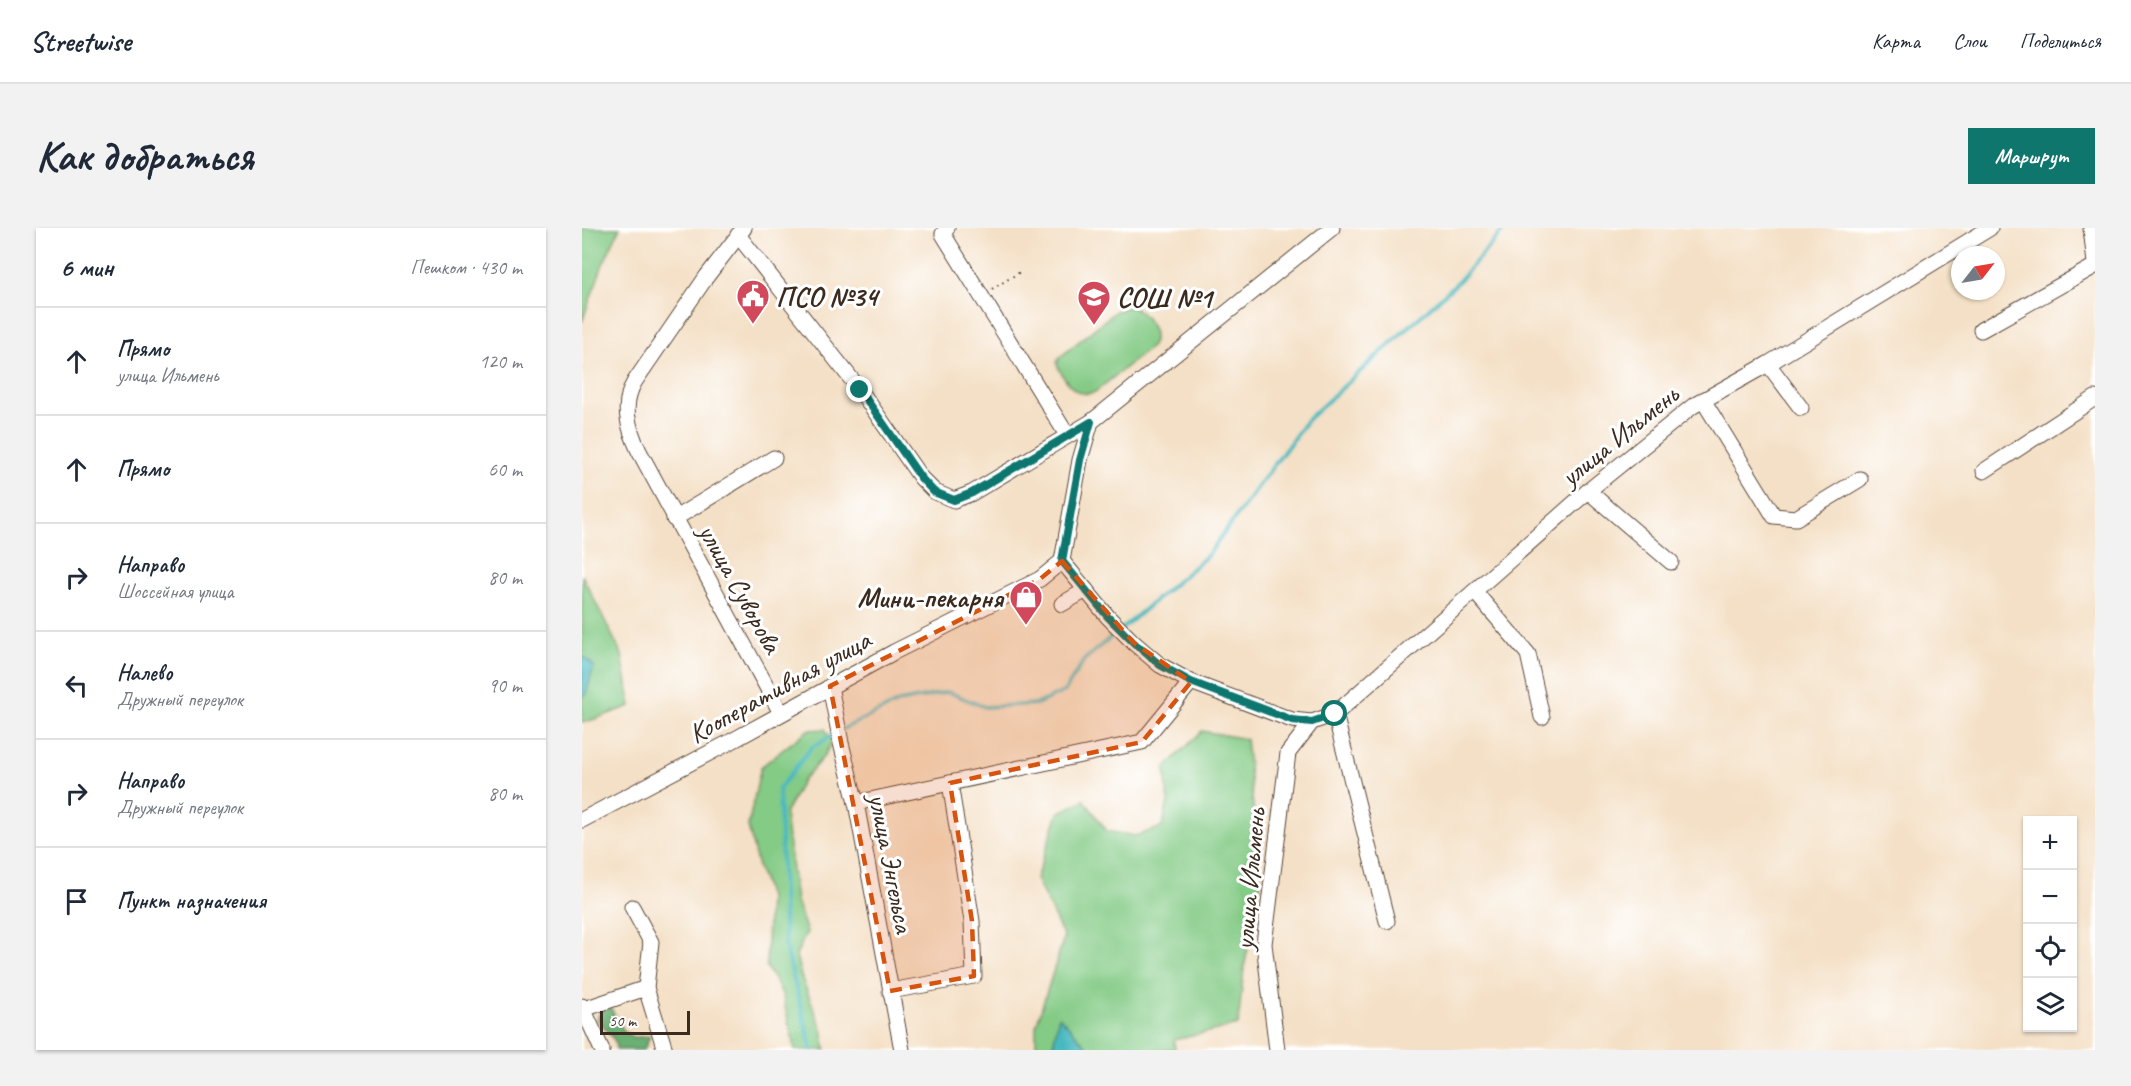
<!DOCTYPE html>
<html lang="ru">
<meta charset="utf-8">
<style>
body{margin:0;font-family:Caveat,sans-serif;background:#f2f2f3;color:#1f2937}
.controls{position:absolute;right:18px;bottom:18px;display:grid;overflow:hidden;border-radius:0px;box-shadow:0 2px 4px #0004}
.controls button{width:54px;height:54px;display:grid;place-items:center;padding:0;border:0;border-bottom:2px solid #e0e1e3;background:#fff;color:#1f2937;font:30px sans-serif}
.compass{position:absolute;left:1369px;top:18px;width:54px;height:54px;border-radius:50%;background:#fff;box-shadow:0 2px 4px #0004;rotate:59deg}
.scale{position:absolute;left:18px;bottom:15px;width:90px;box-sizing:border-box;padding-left:6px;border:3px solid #3b2a1e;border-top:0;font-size:16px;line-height:21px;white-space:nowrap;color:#3b2a1e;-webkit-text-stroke:4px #fff;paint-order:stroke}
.stop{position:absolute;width:18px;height:18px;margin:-14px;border:4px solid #0f766e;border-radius:50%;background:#fff}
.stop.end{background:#0f766e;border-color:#fff;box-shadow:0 2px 6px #0008}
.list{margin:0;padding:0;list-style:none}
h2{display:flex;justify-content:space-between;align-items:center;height:78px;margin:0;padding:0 24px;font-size:26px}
h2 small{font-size:20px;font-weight:400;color:#747a83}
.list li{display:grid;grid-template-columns:39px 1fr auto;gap:18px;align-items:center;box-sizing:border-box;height:108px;padding:0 24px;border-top:2px solid #e0e1e3}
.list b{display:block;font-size:22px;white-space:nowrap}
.list p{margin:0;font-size:20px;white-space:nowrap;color:#747a83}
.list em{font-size:20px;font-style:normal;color:#747a83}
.icon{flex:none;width:33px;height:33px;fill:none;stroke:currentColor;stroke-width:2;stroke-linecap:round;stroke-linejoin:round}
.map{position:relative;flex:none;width:1513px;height:822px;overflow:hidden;border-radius:0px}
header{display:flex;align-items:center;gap:36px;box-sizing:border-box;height:84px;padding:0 30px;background:#fff;border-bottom:2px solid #e0e1e3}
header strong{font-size:28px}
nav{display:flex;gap:33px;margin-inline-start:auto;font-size:21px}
.intro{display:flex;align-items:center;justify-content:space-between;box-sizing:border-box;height:144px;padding:0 36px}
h1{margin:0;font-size:42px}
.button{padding:15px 27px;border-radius:0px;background:#0f766e;color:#fff;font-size:21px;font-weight:700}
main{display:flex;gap:36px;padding:0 36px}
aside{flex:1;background:#fff;border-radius:0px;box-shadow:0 2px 4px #0004}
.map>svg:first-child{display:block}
.green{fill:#84cb86;stroke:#607a52;stroke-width:1.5}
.forest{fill:#6baf73;stroke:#536c48;stroke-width:1.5}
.water{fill:#4ab9c0;stroke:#42726f;stroke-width:1.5}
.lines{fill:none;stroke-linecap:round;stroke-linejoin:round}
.stream{stroke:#4ab9c0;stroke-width:4}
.minor-casing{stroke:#574537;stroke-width:17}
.path{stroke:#574537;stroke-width:2;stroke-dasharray:1.5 4.5;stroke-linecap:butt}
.minor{stroke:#fff;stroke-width:15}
.route{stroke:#0f766e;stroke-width:8}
.marked{fill:#d7540e;fill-opacity:0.2;stroke:#d7540e;stroke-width:4.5;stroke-dasharray:12 8;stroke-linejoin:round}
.labels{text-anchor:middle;stroke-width:6;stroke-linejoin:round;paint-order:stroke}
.poi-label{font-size:28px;font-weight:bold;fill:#3b2a1e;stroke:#fff;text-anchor:start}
.street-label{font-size:28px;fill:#3b2a1e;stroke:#fff}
</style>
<header>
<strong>Streetwise</strong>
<nav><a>Карта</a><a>Слои</a><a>Поделиться</a></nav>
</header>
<div class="intro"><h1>Как добраться</h1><a class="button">Маршрут</a></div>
<main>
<aside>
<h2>6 мин<small>Пешком · 430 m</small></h2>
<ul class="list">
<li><svg class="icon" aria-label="ahead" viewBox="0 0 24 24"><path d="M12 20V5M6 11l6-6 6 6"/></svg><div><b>Прямо</b><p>улица Ильмень</p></div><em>120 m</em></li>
<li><svg class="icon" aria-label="ahead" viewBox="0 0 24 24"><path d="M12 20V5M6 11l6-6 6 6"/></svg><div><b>Прямо</b></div><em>60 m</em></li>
<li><svg class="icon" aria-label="right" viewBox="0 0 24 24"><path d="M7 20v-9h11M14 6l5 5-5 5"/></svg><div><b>Направо</b><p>Шоссейная улица</p></div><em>80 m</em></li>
<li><svg class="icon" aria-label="left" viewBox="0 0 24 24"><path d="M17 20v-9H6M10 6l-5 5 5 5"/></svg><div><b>Налево</b><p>Дружный переулок</p></div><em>90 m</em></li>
<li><svg class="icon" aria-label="right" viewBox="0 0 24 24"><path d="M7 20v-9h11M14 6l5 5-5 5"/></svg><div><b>Направо</b><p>Дружный переулок</p></div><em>80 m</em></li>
<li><svg class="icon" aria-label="arrive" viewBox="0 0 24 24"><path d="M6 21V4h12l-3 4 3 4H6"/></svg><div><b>Пункт назначения</b></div></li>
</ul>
</aside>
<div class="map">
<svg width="1513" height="822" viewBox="0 0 1513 822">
<rect width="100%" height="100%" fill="#fff"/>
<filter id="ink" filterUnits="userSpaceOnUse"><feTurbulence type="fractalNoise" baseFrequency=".0167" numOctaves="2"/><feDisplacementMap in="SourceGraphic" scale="12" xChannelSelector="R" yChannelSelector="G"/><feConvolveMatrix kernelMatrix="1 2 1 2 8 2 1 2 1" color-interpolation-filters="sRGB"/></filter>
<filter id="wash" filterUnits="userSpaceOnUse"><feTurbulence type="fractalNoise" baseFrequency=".008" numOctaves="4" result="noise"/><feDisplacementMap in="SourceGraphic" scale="24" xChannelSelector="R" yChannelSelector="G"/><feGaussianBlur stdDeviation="1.35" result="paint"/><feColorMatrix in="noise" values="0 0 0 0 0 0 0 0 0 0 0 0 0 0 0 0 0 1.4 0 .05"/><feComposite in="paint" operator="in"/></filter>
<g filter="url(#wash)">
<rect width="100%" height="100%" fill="#f4e0c6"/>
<g class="green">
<polygon points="0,0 38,0 21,36 0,94"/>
<path d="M547 78C561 82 578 103 570 118L513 164C494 171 484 154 476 139L475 134 478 129 534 83Z"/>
<polygon points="0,347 40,427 49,478 7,493 0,494"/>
<polygon points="243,501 250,514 242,528 221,552 203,586 214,673 225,704 214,727 219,748 240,801 244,822 213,822 200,765 184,738 187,669 176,639 166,598 179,539 226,502"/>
<polygon points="620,503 664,511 679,653 662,740 656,797 592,812 593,822 508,822 477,789 470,822 454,822 454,798 482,709 454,651 476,585 502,572 525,603 553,608 580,599 586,575 583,540"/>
</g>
<polygon class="forest" points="29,780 42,803 51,809 68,808 62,822 34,822 33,813 15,791 19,782"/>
<g class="water">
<polygon points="0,427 12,438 4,467 0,468"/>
<polygon points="477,788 508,822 470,822"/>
</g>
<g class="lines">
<g class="stream">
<polyline points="541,400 626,327 725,192 876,54 923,0"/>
<polyline points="261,501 317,474 366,464 403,479 455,476 483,463 502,432 535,404"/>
<polyline points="230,822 203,717 197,561 229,520 252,506"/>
</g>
</g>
</g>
<g filter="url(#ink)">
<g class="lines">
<g class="minor-casing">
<g id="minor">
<path d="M162 0 125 48 53 153C39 176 46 200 57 223L199 485"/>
<polyline points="365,0 361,6 485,207"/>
<polyline points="1509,0 1513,35"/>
<polyline points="156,7 278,162 339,250 353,264 372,272 390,265 509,194"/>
<polyline points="1399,102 1513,38"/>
<polyline points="1186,136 1219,180"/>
<polyline points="1121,172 1192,288 1214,290 1278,251"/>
<polyline points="1402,243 1513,170"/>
<polyline points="1006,263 1089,334"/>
<polyline points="92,291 192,230"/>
<polyline points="480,333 526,389 552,415 578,437 609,454 710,492 730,494 753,486 1006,263 1111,178 1186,136 1408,0"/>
<polyline points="480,333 498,232 509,194 750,0"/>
<polyline points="893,364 946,426 960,489"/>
<polyline points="480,376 504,362"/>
<polyline points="248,458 259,515 274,575 320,822"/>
<polyline points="753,486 805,693"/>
<polyline points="274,575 560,514 609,454"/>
<polyline points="0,592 148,514 312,424 458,351 480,333"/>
<polyline points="50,679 69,714 64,760 83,822"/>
<polyline points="308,763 392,748 390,693 368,555"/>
<polyline points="0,778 20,822"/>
<polyline points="2,781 64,760"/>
<polyline points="695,822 682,716 706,525 730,494"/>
</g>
</g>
<polyline class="path" points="410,61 438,44"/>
<use href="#minor" class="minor"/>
</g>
</g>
<g class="lines" filter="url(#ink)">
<polyline class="route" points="278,162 339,250 352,264 372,272 390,265 509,194 498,232 480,333 526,389 552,415 578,437 609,454 710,492 730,494 753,486"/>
</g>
<path class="marked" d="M480 333 552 415 609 454 560 514 368 555 390 693 392 748 308 763 248 458 458 351Z"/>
<defs>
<g id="civic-pin" transform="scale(1.725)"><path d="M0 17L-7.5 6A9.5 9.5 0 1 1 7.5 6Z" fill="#d1495b" stroke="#fff"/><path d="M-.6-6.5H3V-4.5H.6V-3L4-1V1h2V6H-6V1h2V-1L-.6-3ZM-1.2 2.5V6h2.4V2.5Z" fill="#fff"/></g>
<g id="school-pin" transform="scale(1.725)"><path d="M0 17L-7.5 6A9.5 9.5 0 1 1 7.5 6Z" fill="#d1495b" stroke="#fff"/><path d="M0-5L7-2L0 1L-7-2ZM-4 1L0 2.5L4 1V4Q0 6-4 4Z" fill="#fff"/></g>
<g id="shop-pin" transform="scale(1.725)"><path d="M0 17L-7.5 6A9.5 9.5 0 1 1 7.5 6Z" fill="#d1495b" stroke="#fff"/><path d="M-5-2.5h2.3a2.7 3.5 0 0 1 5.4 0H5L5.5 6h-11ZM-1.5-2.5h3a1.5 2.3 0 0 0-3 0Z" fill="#fff"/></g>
</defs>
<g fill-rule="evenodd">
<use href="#civic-pin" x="171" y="68"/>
<use href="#school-pin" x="512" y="69"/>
<use href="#shop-pin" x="444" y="369"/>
</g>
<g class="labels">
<g class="poi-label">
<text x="194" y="78">ПСО №34</text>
<text x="535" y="79">СОШ №1</text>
<text x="421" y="379" text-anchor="end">Мини-пекарня</text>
</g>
<g class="street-label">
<text transform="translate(1037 207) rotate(-39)" y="10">улица Ильмень</text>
<text transform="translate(159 360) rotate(61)" y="10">улица Суворова</text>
<text transform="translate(197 458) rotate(-29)" y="10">Кооперативная улица</text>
<text transform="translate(310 635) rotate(79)" y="10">улица Энгельса</text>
<text transform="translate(667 651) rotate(-85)" y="10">улица Ильмень</text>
</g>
</g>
</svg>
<div class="controls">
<button>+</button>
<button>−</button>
<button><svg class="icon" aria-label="locate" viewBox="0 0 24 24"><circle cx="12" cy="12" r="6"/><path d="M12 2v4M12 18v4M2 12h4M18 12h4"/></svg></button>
<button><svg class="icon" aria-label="layers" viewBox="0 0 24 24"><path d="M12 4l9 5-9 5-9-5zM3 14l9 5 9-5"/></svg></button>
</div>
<svg class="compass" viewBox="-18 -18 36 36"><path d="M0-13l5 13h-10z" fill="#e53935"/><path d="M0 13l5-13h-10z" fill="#747a83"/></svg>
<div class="scale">50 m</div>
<div class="stop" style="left:753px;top:486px"></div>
<div class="stop end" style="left:278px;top:162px"></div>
</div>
</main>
